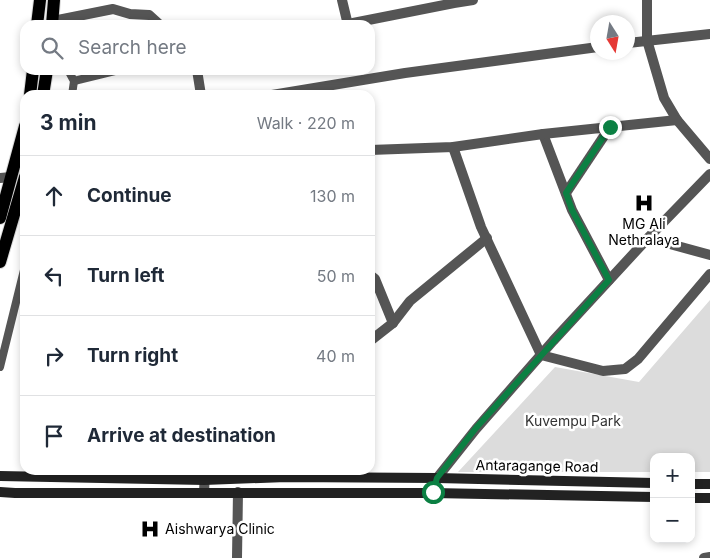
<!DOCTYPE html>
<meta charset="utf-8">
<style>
body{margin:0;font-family:Inter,sans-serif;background:#f6f6f7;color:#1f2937}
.controls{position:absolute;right:15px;bottom:15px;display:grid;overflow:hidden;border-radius:10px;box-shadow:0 2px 8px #0003}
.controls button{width:45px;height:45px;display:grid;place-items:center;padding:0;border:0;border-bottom:1px solid #e0e1e3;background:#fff;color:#1f2937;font:25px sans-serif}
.compass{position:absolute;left:590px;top:15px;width:45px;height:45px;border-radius:50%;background:#fff;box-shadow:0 2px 8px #0003;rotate:169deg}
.stop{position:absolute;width:15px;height:15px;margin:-11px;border:4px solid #0b8043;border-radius:50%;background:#fff}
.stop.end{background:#0b8043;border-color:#fff;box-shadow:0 1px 5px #0008}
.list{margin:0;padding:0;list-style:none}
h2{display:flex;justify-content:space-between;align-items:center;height:65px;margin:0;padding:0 20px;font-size:21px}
h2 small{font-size:16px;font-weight:400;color:#747a83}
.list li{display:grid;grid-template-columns:32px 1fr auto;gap:15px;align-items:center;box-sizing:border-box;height:80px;padding:0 20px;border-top:1px solid #e0e1e3}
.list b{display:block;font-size:19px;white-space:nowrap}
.list em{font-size:16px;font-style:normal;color:#747a83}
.icon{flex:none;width:28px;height:28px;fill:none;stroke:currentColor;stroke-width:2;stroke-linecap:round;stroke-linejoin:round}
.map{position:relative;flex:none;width:710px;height:558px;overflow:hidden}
.search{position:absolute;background:#fff;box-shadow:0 2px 8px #0003;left:20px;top:20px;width:355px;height:55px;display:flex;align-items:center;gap:12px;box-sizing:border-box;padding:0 18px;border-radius:15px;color:#747a83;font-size:19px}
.panel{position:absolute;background:#fff;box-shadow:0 2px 8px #0003;left:20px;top:90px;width:355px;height:385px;border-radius:15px}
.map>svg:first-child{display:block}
.green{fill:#dcdcdc}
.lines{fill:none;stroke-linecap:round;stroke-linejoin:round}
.primary-casing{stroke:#dbdbdb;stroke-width:14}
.lane{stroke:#555;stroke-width:8}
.street{stroke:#555;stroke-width:10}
.secondary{stroke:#222;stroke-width:10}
.primary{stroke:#000;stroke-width:12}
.route{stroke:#0b8043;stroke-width:6}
.labels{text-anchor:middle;stroke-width:5;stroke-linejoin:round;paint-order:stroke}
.poi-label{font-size:14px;fill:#000;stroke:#fff}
.park-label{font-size:14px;fill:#333;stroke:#fff}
.street-label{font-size:14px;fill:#000;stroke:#fff}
</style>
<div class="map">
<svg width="710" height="558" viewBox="0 0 710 558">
<rect width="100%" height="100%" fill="#fff"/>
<polygon class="green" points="710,300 710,472 691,472 691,457 654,457 654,472 458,472 555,367 639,382"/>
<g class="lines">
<g class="primary-casing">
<g id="primary">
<polyline points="37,25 40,0"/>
<polyline points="52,25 54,0"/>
<polyline points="30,95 33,70"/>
<polyline points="43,95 47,70"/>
<polyline points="0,218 25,126"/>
<polyline points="0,262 25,177"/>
</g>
</g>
<g class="lane">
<polyline points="68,70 74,81 72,95"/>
<polyline points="74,81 119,70"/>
<polyline points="0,367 25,266"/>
</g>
<g class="street">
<polyline points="342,0 348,25"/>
<polyline points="647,0 647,40 664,98 677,120 710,159"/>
<polyline points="53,21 113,9 130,14 149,15 160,25"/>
<polyline points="343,25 454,3 473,0"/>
<polyline points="628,43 710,34"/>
<polyline points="197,70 201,95"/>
<polyline points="272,95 405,73 598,47"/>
<polyline points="543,134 572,210 609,280"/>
<polyline points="453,147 481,227 541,355 603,371 625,369 638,359 710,274"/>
<polyline points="370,150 453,147 543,134 677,120"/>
<polyline points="0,178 11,177"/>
<polyline points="566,193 610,127"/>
<polyline points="648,238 710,255"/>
<polyline points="370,275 375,279 393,323"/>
<polyline points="370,341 393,323 410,301 487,238"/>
<polyline points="204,493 205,470"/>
<polyline points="433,493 437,478 476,429 553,341 648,238 710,174"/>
<polyline points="237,558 238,492"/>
<polyline points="704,558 710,557"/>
</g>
<g class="secondary">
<polyline points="0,476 204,480 286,477 437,478 654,483"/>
<polyline points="691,484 710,484"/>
<polyline points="0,492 15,493 433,493 654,497"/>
<polyline points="691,498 710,498"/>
</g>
<use href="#primary" class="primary"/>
</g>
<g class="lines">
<polyline class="route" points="433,492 437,478 476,428 609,280 572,210 566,193 610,127"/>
</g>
<defs>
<g id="hospital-bare" transform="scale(1.5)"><path d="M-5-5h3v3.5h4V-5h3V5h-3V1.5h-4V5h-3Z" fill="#000" stroke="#fff" stroke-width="2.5" paint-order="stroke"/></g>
</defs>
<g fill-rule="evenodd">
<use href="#hospital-bare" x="644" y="203"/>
<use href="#hospital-bare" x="150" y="529"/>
</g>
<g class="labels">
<g class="poi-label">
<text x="644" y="229">MG Ali<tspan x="644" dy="16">Nethralaya</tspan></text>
<text x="165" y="534" text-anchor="start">Aishwarya Clinic</text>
</g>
<g class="park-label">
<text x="573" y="426">Kuvempu Park</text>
</g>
<g class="street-label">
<text transform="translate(537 466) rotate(1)" y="5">Antaragange Road</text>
</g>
</g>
</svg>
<div class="controls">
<button>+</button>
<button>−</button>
</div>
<svg class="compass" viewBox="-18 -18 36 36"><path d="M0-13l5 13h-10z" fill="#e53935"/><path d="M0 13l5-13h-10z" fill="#747a83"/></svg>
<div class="stop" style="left:433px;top:492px"></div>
<div class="stop end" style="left:610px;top:127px"></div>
<div class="search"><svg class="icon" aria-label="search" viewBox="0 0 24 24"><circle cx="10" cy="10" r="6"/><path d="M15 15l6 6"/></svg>Search here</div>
<section class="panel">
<h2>3 min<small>Walk · 220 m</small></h2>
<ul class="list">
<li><svg class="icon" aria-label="ahead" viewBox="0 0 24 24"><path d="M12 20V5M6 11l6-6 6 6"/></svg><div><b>Continue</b></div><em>130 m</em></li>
<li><svg class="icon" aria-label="left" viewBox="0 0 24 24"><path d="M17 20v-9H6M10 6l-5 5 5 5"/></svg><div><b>Turn left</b></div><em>50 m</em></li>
<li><svg class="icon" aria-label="right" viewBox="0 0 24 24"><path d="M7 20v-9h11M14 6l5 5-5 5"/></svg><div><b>Turn right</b></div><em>40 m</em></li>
<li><svg class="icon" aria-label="arrive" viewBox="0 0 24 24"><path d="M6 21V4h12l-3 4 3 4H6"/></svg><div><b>Arrive at destination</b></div></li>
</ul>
</section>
</div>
